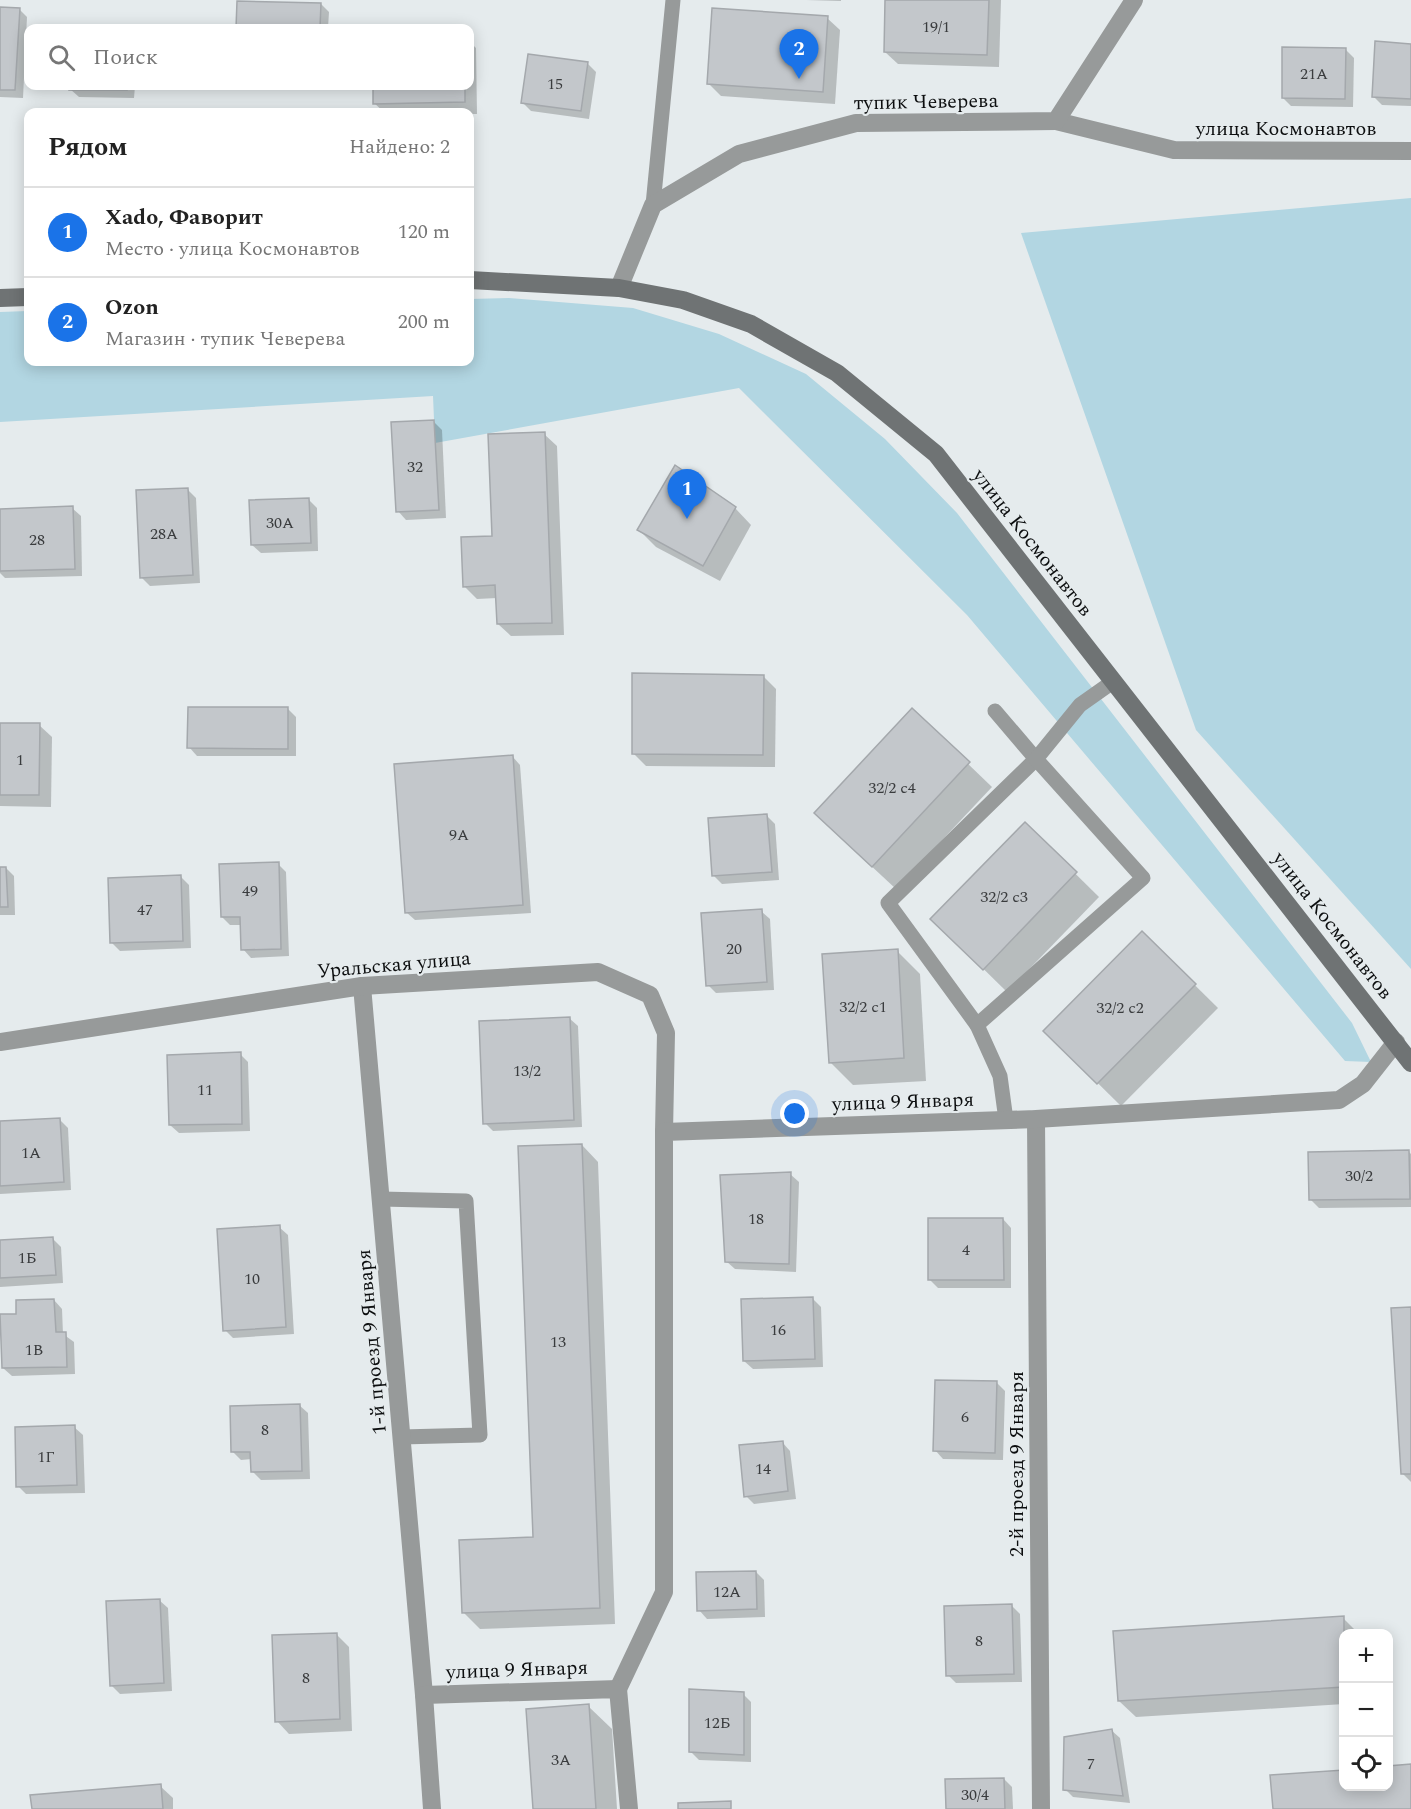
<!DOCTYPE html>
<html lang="ru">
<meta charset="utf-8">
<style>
body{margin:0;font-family:Spectral,serif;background:#f6f6f6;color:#222}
.controls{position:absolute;right:18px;bottom:18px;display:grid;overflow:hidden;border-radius:12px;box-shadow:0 3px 15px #0003}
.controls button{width:54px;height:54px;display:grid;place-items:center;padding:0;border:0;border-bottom:2px solid #e0e0e0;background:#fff;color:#222;font:30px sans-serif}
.you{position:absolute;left:795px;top:1114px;width:21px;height:21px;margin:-15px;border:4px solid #fff;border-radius:50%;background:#1a73e8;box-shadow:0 0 0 9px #1a73e833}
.badge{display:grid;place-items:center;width:39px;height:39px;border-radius:50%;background:#1a73e8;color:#fff;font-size:20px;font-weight:700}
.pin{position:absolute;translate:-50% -50px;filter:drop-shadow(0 2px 3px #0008)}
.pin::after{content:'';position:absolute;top:32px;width:21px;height:18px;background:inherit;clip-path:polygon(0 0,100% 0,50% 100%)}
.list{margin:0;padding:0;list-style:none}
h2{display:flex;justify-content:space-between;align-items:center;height:78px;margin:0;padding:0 24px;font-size:26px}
h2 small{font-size:20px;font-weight:400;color:#767676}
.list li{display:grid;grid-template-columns:39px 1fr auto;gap:18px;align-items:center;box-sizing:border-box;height:90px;padding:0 24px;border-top:2px solid #e0e0e0}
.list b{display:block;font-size:22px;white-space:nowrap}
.list p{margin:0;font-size:20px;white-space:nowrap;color:#767676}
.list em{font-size:20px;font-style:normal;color:#767676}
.icon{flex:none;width:33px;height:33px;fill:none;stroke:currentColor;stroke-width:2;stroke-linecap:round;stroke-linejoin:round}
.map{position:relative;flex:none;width:1411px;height:1809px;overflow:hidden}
.search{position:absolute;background:#fff;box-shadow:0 3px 15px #0003;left:24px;top:24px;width:450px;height:66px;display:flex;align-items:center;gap:15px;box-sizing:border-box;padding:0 21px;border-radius:12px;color:#767676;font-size:22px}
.panel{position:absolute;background:#fff;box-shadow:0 3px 15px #0003;left:24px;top:108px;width:450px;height:258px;border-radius:12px}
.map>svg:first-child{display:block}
.green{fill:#b2d6e2}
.shadow{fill:#0003}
.building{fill:#c3c7cb;stroke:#a4a8ac;stroke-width:1.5}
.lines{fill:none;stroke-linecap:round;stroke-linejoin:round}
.lane{stroke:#979a9a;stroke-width:15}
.street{stroke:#979a9a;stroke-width:18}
.secondary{stroke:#6f7374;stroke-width:18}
.labels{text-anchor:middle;stroke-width:4.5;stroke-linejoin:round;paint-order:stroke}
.number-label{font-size:16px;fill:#3a3c3e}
.street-label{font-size:20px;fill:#0c0e0f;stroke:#e5ebed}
</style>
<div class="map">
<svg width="1411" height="1809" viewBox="0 0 1411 1809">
<rect width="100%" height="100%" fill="#e5ebed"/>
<g class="green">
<polygon points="1411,198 1411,969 1196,730 1021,233"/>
<polygon points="509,298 633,308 719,334 806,374 885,439 957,513 1352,1023 1371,1062 1345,1061 967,615 739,388 435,443 433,396 0,422 0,312 28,311 28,362 470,362 470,299"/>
</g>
<g class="shadow">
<polygon points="806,0 841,0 841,1"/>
<polygon points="887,0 1001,0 999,67 898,64 885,52"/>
<polygon points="238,2 321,4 329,12 328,28 237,28"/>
<polygon points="0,8 19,9 27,17 23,98 0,97"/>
<polygon points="827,18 840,30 835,104 721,96 708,83"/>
<polygon points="470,42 476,48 477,114 470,114 470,112 384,112 374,103 374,86 470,86"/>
<polygon points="1411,45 1411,106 1382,105 1374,97"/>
<polygon points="1346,50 1354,58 1353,107 1291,106 1283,98"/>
<polygon points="588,64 596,72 589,119 531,111 522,102"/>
<polygon points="71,86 135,86 134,98 79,97 70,89"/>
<polygon points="433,421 442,430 446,518 406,520 398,511"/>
<polygon points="544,434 557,446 564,635 511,636 498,624 497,598 477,599 464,586 494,537"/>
<polygon points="188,490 196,498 200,583 150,586 142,578"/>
<polygon points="309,500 317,508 318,551 261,553 252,545"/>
<polygon points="72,508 81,516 82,576 5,578 0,573 0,510"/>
<polygon points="735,508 751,525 720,581 656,547 639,530"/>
<polygon points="763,676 776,689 775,767 646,766 633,753"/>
<polygon points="288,709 296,717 296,756 197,756 189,747"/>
<polygon points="912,710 992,787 896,889 839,836"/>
<polygon points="0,724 39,725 52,737 51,807 0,806"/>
<polygon points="512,756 520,765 531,913 415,920 406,912"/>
<polygon points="767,816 775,824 779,880 722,884 714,876"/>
<polygon points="1025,824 1099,897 1007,992 956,942"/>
<polygon points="278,864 286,872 289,956 251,958 243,949 242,925 230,925 222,917"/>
<polygon points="0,868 6,868 14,876 15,915 0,915"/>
<polygon points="181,877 189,885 191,948 120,951 111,942"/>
<polygon points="761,911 770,919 774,990 716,993 708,985"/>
<polygon points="1142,933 1218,1008 1121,1106 1045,1031"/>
<polygon points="897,951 920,974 926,1081 853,1085 830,1062"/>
<polygon points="569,1018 578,1026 582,1127 493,1131 485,1123"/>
<polygon points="240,1054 248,1062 250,1131 179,1133 170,1125"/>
<polygon points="60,1120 68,1128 71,1190 0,1194 0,1123"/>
<polygon points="582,1145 598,1162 615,1624 480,1629 463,1612 534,1538"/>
<polygon points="1408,1151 1411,1154 1411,1207 1319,1208 1311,1200"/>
<polygon points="790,1174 799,1182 796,1272 735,1269 726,1261"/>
<polygon points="1003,1219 1011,1228 1011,1288 938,1288 930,1280"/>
<polygon points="279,1227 288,1235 294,1334 233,1338 225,1330"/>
<polygon points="53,1239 61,1247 63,1283 0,1287 0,1242"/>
<polygon points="813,1299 821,1307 823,1367 753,1369 744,1361"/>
<polygon points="54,1300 62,1309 63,1334 74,1342 75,1374 12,1376 3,1368 17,1315"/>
<polygon points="1411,1309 1411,1482 1403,1474"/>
<polygon points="997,1383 1005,1391 1003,1460 943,1459 935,1450"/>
<polygon points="299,1405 308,1413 310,1479 261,1480 252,1471 252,1459 241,1460 232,1451"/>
<polygon points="74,1427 83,1435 85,1493 26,1494 18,1486"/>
<polygon points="782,1442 790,1451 796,1499 754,1504 746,1496"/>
<polygon points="756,1572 764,1580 765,1617 707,1619 699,1610"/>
<polygon points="159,1600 168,1608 172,1691 120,1694 112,1686"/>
<polygon points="1012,1606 1020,1614 1022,1682 956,1683 948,1675"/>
<polygon points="1343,1618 1359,1634 1344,1634 1344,1704 1136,1717 1119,1701"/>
<polygon points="336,1634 349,1647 352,1731 289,1734 277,1721"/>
<polygon points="743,1694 751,1702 751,1762 699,1760 691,1752"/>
<polygon points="588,1706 612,1729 617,1809 535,1809"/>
<polygon points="1111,1730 1120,1738 1130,1803 1073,1797 1065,1789"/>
<polygon points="1004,1779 1012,1787 1013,1809 947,1809"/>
<polygon points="160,1786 173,1798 173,1809 33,1809"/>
</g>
<g class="building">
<polygon points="885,0 989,0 987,55 884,52"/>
<polygon points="237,1 321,3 320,28 236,28"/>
<polygon points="0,7 20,8 15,90 0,90"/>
<polygon points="712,8 828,16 823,92 707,84"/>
<polygon points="1375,41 1411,44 1411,99 1372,97"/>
<polygon points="1282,47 1346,48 1345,99 1282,98"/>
<polygon points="528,54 588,62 581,111 521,103"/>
<rect x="69" y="86" width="58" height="4"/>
<polygon points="373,86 465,86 465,102 373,104"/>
<polygon points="434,420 439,510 396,512 391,422"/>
<polygon points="545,432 552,623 497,624 495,585 463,587 461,537 492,536 488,434"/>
<polygon points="675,465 736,507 703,566 637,530"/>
<polygon points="188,488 193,575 140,578 136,490"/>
<polygon points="309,498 311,543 251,545 249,500"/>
<polygon points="73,506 75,569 0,571 0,509"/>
<polygon points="632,673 764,675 763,755 632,754"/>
<polygon points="188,707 288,707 288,749 187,748"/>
<polygon points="912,708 970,762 872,867 814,813"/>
<polygon points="0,723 40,723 39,795 0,795"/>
<polygon points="513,755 523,905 405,913 394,764"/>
<polygon points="767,814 772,872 712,876 708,818"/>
<polygon points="1025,822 1077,872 983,970 930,919"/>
<polygon points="279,862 281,949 241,950 240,917 221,917 219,864"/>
<polygon points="0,867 6,867 8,907 0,907"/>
<polygon points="181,875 183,941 110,943 108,878"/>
<polygon points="762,909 767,982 706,986 701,913"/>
<polygon points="1142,931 1196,984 1097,1084 1043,1031"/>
<polygon points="898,949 904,1058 829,1063 822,954"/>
<polygon points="570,1017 574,1120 483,1124 479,1021"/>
<polygon points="241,1052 242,1124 169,1125 167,1055"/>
<polygon points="60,1118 64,1182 0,1186 0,1121"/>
<polygon points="582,1144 600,1608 462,1613 459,1540 533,1537 518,1146"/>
<polygon points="1409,1150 1410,1199 1309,1200 1308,1152"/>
<polygon points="791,1172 789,1264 725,1262 720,1175"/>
<polygon points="928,1218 1003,1218 1004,1280 928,1280"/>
<polygon points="280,1225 286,1327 223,1331 217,1229"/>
<polygon points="53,1237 56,1275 0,1278 0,1240"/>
<polygon points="813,1297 815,1359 743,1361 741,1299"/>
<polygon points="54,1299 56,1332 66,1332 67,1367 2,1368 0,1314 16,1314 16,1300"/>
<polygon points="1411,1307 1411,1474 1401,1474 1391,1308"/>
<polygon points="935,1380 997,1381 995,1453 933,1451"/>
<polygon points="300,1404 302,1471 251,1472 250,1452 231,1452 230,1406"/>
<polygon points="75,1425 77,1485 16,1487 15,1427"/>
<polygon points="783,1441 788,1491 744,1497 739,1445"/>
<polygon points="756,1571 757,1609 697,1611 696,1572"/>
<polygon points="160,1599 164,1683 110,1686 106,1601"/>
<polygon points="1012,1604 1014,1674 946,1676 944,1606"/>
<polygon points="1344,1616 1344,1687 1118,1701 1113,1631"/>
<polygon points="337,1633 340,1719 275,1722 272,1635"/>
<polygon points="689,1689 744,1692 744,1755 689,1752"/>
<polygon points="589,1704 596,1809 533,1809 526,1709"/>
<polygon points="1112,1729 1123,1796 1063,1790 1064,1737"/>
<polygon points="1411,1764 1411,1809 1273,1809 1270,1775 1344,1770 1344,1786 1388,1786 1388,1766"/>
<polygon points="1004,1778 1005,1809 946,1809 945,1779"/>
<polygon points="161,1784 163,1809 32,1809 30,1795"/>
<polygon points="731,1801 731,1809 678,1809 678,1803"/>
</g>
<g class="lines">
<g class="lane">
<polyline points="653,205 673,0"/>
<polyline points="977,1025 888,903 1036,759 995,711"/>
<polyline points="1006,1120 1000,1076 977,1025 1143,878 1036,759 1080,705 1114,681"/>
<polyline points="381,1199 466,1201 480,1435 401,1437"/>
</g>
<g class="street">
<polyline points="1056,121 1174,150 1411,151"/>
<polyline points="619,288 653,205 739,154 856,123 1056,121 1134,0"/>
<polyline points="362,986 424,1695"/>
<polyline points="0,1042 362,986 598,972 650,995 666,1033 664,1132"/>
<polyline points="1036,1119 1041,1809"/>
<polyline points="618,1689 664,1592 664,1132 1036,1119 1339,1100 1363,1084 1396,1042"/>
<polyline points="432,1809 424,1695 618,1689 629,1809"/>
</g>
<g class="secondary">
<polyline points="470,280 619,288 683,300 751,324 837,373 936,454 1411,1063"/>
<polyline points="0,298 28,297"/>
</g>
</g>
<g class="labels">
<g class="number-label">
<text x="936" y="32">19/1</text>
<text x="1314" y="79">21А</text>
<text x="555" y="89">15</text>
<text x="415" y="472">32</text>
<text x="280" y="528">30А</text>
<text x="164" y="539">28А</text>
<text x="37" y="545">28</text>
<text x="20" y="765">1</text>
<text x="892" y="793">32/2 с4</text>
<text x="459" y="840">9А</text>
<text x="250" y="896">49</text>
<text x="1004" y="902">32/2 с3</text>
<text x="145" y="915">47</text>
<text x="734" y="954">20</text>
<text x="863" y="1012">32/2 c1</text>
<text x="1120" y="1013">32/2 с2</text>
<text x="527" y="1076">13/2</text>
<text x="205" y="1095">11</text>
<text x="31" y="1158">1А</text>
<text x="1359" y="1181">30/2</text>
<text x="756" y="1224">18</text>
<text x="966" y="1255">4</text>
<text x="27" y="1263">1Б</text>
<text x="252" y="1284">10</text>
<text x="778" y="1335">16</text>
<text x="558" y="1347">13</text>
<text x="34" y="1355">1В</text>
<text x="965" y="1422">6</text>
<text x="265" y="1435">8</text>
<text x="46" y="1462">1Г</text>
<text x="763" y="1474">14</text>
<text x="727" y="1597">12А</text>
<text x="979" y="1646">8</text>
<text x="306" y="1683">8</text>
<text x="717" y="1728">12Б</text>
<text x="561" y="1765">3А</text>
<text x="1091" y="1769">7</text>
<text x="975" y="1800">30/4</text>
</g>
<g class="street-label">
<text transform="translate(926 101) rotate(-1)" y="7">тупик Чеверева</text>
<text x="1286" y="135">улица Космонавтов</text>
<text transform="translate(1033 542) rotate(52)" y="7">улица Космонавтов</text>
<text transform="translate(1333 925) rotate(52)" y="7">улица Космонавтов</text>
<text transform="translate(394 964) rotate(-5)" y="7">Уральская улица</text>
<text transform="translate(903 1101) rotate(-2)" y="7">улица 9 Января</text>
<text transform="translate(371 1342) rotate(-95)" y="7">1-й проезд 9 Января</text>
<text transform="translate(1016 1464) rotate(-90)" y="7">2-й проезд 9 Января</text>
<text transform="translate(517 1669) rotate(-2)" y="7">улица 9 Января</text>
</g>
</g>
</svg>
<div class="controls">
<button>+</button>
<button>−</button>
<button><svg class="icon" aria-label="locate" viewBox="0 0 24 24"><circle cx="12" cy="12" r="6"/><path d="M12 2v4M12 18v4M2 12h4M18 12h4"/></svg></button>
</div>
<div class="you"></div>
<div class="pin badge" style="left:687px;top:519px">1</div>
<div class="pin badge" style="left:799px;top:79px">2</div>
<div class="search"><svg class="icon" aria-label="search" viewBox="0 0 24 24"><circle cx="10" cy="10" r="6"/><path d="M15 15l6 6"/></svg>Поиск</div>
<section class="panel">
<h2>Рядом<small>Найдено: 2</small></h2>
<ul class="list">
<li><span class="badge">1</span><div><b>Xado, Фаворит</b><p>Место · улица Космонавтов</p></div><em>120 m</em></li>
<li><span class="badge">2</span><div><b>Ozon</b><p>Магазин · тупик Чеверева</p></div><em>200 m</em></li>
</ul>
</section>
</div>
